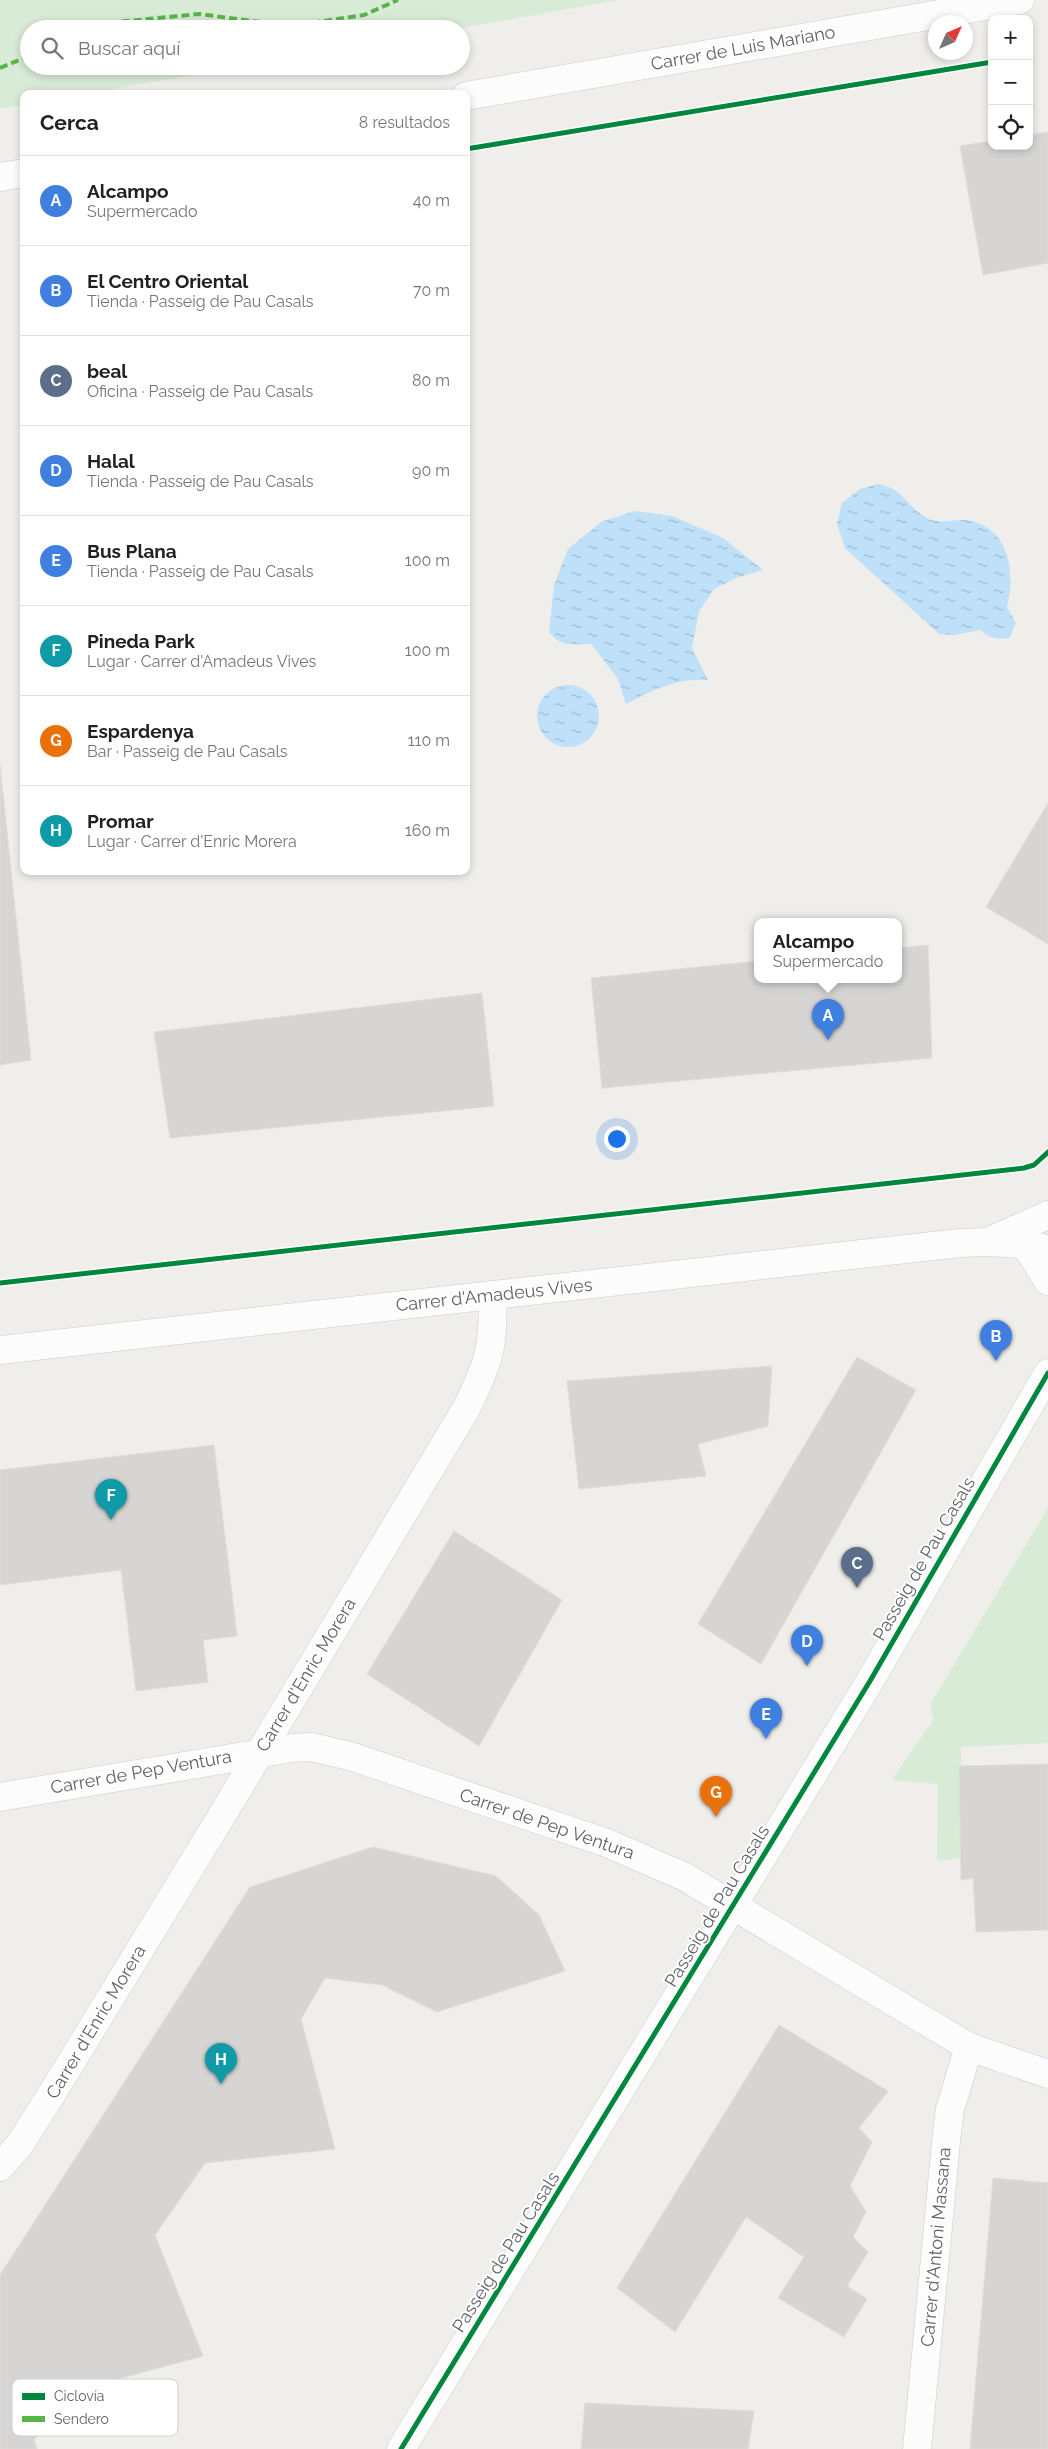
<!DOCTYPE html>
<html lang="es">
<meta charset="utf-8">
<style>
body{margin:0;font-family:Raleway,sans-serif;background:#f6f6f6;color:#202124}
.controls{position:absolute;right:15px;top:15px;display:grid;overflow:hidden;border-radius:10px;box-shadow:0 2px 8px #0003}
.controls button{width:45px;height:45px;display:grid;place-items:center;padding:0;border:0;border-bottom:1px solid #e0e0e0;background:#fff;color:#202124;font:25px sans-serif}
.compass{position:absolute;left:928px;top:15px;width:45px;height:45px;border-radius:50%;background:#fff;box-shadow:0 2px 8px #0003;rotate:45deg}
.you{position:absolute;left:616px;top:1138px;width:18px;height:18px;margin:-12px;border:4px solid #fff;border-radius:50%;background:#1a73e8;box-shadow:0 0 0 8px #1a73e833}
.badge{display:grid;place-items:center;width:32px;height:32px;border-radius:50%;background:#919496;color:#fff;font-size:16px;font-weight:700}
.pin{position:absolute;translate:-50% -41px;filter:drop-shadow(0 1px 2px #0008)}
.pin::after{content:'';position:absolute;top:26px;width:18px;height:15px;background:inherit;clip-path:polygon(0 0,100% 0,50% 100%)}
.popup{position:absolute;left:754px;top:918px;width:148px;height:65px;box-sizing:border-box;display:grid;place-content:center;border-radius:10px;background:#fff;filter:drop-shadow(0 1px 4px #0005);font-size:16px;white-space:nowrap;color:#757577}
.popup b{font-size:19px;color:#202124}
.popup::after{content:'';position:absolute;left:50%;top:100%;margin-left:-10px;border:10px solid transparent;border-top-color:#fff}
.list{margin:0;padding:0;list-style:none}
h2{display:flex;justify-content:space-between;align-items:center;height:65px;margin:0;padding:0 20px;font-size:21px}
h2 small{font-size:16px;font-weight:400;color:#757577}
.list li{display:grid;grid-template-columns:32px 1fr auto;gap:15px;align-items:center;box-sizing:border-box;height:90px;padding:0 20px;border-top:1px solid #e0e0e0}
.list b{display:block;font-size:19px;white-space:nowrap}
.list p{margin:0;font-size:16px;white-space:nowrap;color:#757577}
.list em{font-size:16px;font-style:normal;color:#757577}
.icon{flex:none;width:28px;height:28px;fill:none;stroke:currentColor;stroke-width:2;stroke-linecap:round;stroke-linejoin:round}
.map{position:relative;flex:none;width:1048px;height:2449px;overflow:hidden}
.search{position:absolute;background:#fff;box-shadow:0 2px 8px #0003;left:20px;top:20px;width:450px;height:55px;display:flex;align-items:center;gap:12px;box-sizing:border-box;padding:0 18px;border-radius:28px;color:#757577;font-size:19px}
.panel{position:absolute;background:#fff;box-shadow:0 2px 8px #0003;left:20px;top:90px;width:450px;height:785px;border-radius:10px}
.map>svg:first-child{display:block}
.green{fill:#d8ebd6}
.water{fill:url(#water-ripples)}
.building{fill:#d6d5d3;stroke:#deddd9}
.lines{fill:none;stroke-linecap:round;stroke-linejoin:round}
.minor-casing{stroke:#cbcccc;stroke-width:29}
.minor{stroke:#fdfcfc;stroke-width:28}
.quiet{stroke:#58b549;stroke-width:4;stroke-dasharray:8 4;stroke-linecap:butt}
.cycleway-casing{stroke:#fff;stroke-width:8}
.cycleway{stroke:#00873e;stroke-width:5}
.labels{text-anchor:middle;stroke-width:4;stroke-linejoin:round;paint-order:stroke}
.street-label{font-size:18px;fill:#5f6368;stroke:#fff}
.key{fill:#fff;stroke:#cfd0d2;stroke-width:1}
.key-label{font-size:14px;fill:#5f6368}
</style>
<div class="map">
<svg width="1048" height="2449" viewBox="0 0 1048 2449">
<defs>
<pattern id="water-ripples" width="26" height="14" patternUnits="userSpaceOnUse" patternTransform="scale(1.25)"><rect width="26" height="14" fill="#bfe0f9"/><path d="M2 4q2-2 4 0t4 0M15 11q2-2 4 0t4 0" fill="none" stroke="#9eb9cd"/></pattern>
</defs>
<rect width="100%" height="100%" fill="#efeeea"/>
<g class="green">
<polygon points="0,0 619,0 455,29 29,29 29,66 242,66 86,94 24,94 24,105 0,109"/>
<polygon points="1048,1508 1048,1743 961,1747 963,1858 937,1861 938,1784 892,1780 934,1719 930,1705"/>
</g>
<g class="water">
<path d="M878 484C906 489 906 507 927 518 939 525 952 519 965 520 1009 525 1016 572 1007 607L1016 623 1009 638C996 640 990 638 980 630L954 635 939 634 845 548 837 524 842 503 860 489Z"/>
<path d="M635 511 672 516 723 538 763 570 736 578 714 589 699 611 692 648 708 680C677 678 653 690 626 704L618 679 591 644C572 644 562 648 549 632L554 585 568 549 601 522Z"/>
<circle cx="568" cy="716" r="31"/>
</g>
<g class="building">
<polygon points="1048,132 1048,263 983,275 960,146 992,141 992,146 1029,146 1029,135"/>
<polygon points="0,765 31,1060 0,1065"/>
<polygon points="1048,803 1048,944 986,907"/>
<polygon points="928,945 932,1058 602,1088 591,978 758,961 758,979 898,979 898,948"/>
<polygon points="482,993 494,1106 170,1138 154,1032"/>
<polygon points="857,1357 916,1390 761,1664 698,1624"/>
<polygon points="772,1366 768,1426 698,1444 706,1476 579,1489 567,1381"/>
<polygon points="214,1445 237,1636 203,1640 208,1682 136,1691 121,1570 0,1585 0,1470"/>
<polygon points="454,1531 562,1600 479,1746 367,1674"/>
<polygon points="1048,1764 1048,1930 976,1932 973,1878 961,1880 959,1766"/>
<polygon points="373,1847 496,1876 539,1915 565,1971 437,2012 382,1985 325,1978 301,2019 335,2149 205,2163 155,2235 203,2356 74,2391 34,2440 37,2449 0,2449 0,2275 250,1887"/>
<polygon points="779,2025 888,2091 859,2128 872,2142 850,2186 866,2212 853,2237 868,2252 847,2286 867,2299 844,2337 778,2298 804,2257 746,2217 675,2332 617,2288"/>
<polygon points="993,2178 1048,2183 1048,2449 970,2449"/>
<polygon points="585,2403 754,2411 748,2449 581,2449"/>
</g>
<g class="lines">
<g class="minor-casing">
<g id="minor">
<polyline points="466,96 1020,0"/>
<polyline points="0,177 24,173"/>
<polyline points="992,1240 1048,1215"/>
<polyline points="1025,1244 1048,1281"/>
<path d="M0 1350 960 1243C990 1241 1018 1242 1048 1249"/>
<polyline points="0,1797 292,1748 311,1747 350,1756 607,1843 685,1877 969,2047 1048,2074"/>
<path d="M0 2167 20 2144 56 2087 221 1817 466 1409C488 1365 495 1345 492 1295"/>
<polyline points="401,2449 870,1681 1048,1373"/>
<polyline points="917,2449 946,2142 950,2109 969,2047"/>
</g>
</g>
<use href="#minor" class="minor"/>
<g class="quiet">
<polyline points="87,29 97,24 199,14 291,26 364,15 398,0"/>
<polyline points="0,68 29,56"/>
</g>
<g class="cycleway-casing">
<g id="cycleway">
<polyline points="466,149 992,62"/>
<polyline points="0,1283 1024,1168 1034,1165 1048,1152"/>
<polyline points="401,2449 870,1681 1048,1373"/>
</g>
</g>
<use href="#cycleway" class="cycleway"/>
</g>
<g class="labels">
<g class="street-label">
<text transform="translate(743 48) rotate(-10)" y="6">Carrer de Luis Mariano</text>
<text transform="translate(494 1295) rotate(-6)" y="6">Carrer d'Amadeus Vives</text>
<text transform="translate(924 1559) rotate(-60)" y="6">Passeig de Pau Casals</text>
<text transform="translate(306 1675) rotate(-59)" y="6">Carrer d'Enric Morera</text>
<text transform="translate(141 1772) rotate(-10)" y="6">Carrer de Pep Ventura</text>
<text transform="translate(547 1824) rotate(19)" y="6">Carrer de Pep Ventura</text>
<text transform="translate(717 1906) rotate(-59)" y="6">Passeig de Pau Casals</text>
<text transform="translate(96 2022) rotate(-59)" y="6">Carrer d'Enric Morera</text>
<text transform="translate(936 2247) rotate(-85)" y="6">Carrer d'Antoni Massana</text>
<text transform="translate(506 2252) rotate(-58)" y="6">Passeig de Pau Casals</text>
</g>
</g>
<rect x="12" y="2379" width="166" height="57" rx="8" class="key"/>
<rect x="22" y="2393" width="23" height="7" fill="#00873e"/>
<rect x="22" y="2416" width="23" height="6" fill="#58b549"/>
<g class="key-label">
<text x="54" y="2401">Ciclovía</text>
<text x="54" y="2424">Sendero</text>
</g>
</svg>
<div class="controls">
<button>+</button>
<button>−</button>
<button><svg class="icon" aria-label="locate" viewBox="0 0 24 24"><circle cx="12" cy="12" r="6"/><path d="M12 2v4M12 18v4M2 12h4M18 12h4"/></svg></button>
</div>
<svg class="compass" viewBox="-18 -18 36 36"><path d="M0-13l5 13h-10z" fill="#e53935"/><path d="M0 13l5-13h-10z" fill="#757577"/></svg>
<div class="you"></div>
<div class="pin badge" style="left:828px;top:1040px;background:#3f7fe0">A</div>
<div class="popup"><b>Alcampo</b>Supermercado</div>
<div class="pin badge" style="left:996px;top:1361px;background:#3f7fe0">B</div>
<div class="pin badge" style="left:857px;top:1588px;background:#5c6f8a">C</div>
<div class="pin badge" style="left:807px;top:1666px;background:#3f7fe0">D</div>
<div class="pin badge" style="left:766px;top:1739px;background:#3f7fe0">E</div>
<div class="pin badge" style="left:111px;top:1520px;background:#0f9aa8">F</div>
<div class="pin badge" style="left:716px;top:1817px;background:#e8710a">G</div>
<div class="pin badge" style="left:221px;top:2084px;background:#0f9aa8">H</div>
<div class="search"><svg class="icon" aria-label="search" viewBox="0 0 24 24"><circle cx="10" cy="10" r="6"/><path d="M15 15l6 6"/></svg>Buscar aquí</div>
<section class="panel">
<h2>Cerca<small>8 resultados</small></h2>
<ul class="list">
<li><span class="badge" style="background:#3f7fe0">A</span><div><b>Alcampo</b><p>Supermercado</p></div><em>40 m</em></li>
<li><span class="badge" style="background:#3f7fe0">B</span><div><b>El Centro Oriental</b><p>Tienda · Passeig de Pau Casals</p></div><em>70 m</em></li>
<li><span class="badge" style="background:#5c6f8a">C</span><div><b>beal</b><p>Oficina · Passeig de Pau Casals</p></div><em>80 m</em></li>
<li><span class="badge" style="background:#3f7fe0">D</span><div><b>Halal</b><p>Tienda · Passeig de Pau Casals</p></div><em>90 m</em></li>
<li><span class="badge" style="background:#3f7fe0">E</span><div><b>Bus Plana</b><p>Tienda · Passeig de Pau Casals</p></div><em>100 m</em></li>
<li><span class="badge" style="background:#0f9aa8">F</span><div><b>Pineda Park</b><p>Lugar · Carrer d'Amadeus Vives</p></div><em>100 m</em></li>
<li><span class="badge" style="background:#e8710a">G</span><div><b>Espardenya</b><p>Bar · Passeig de Pau Casals</p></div><em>110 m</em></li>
<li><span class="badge" style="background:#0f9aa8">H</span><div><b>Promar</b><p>Lugar · Carrer d'Enric Morera</p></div><em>160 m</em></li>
</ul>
</section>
</div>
